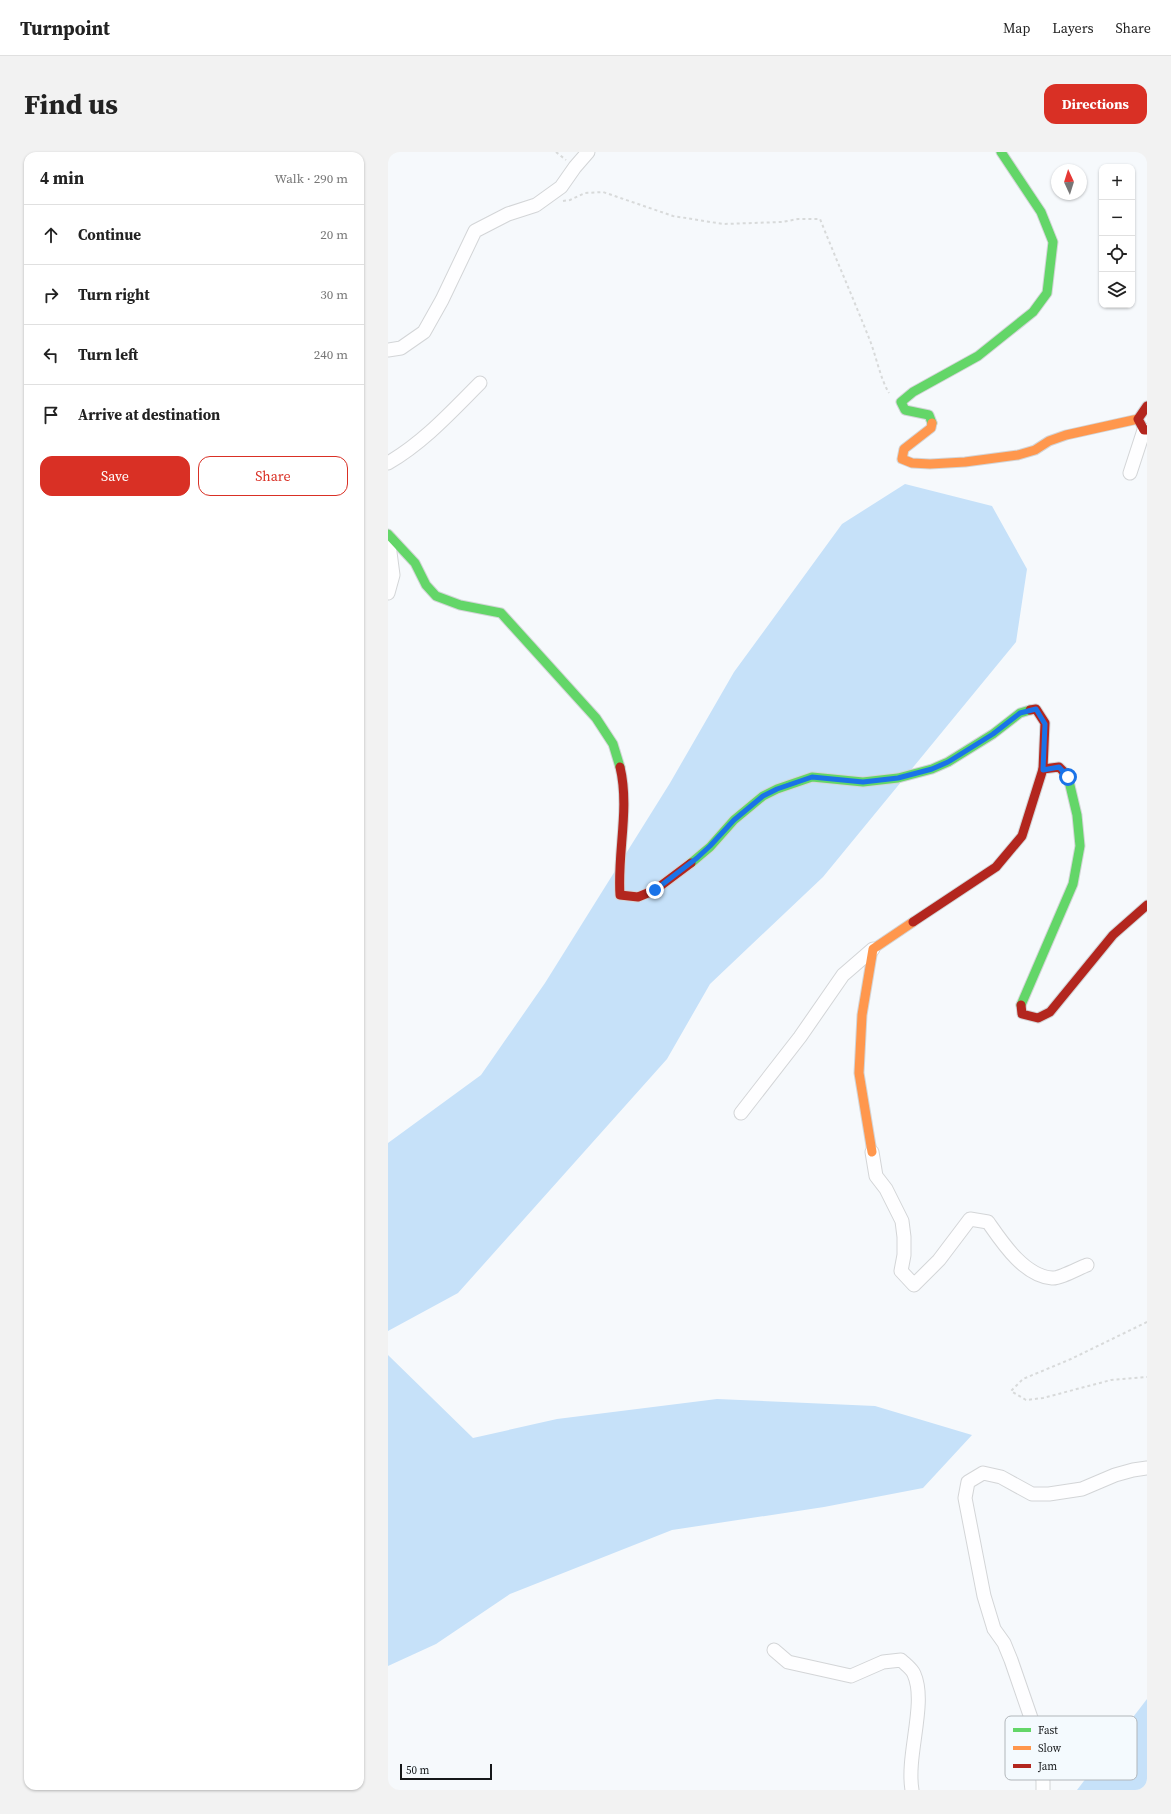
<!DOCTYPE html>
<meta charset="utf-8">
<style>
body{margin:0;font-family:"Source Serif 4",serif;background:#f2f2f2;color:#222}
.controls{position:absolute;right:12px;top:12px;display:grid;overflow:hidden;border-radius:8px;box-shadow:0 1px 3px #0004}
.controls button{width:36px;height:36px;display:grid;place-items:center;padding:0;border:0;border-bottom:1px solid #e0e0e0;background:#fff;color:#222;font:20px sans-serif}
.compass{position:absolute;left:663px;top:12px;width:36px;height:36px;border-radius:50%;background:#fff;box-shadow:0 1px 3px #0004;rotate:356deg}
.scale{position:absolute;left:12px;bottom:10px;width:92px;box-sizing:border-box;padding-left:4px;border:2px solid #16181a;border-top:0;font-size:11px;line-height:14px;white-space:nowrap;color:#16181a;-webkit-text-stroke:3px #f4fafe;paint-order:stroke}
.stop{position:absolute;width:12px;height:12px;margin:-9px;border:3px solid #1a73e8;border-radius:50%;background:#fff}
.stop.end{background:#1a73e8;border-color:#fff;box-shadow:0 1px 4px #0008}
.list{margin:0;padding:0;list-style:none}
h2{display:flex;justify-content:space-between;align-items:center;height:52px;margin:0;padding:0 16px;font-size:17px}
h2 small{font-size:13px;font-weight:400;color:#767676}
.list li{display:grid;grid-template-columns:26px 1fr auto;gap:12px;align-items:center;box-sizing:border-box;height:60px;padding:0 16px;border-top:1px solid #e0e0e0}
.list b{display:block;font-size:15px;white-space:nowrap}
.list em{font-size:13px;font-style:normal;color:#767676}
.actions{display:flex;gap:8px;padding:12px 16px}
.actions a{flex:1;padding:9px 0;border:1px solid #d93025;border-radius:12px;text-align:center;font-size:14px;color:#d93025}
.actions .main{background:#d93025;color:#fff}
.icon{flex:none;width:22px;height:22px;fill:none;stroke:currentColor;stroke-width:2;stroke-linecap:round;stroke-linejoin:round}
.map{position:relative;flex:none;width:759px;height:1638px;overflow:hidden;border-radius:12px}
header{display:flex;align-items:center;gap:24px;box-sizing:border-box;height:56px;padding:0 20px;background:#fff;border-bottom:1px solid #e0e0e0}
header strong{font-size:19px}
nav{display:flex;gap:22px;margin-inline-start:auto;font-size:14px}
.intro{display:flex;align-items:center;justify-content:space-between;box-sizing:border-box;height:96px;padding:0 24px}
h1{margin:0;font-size:28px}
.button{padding:10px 18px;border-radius:12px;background:#d93025;color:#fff;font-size:14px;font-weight:700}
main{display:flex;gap:24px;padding:0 24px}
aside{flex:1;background:#fff;border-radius:12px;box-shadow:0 1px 3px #0004}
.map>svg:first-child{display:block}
.forest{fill:#c6e1f9}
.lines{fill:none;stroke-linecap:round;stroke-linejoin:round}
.street-casing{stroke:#d3d5d7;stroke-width:15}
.fast-casing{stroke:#d3d5d7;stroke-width:11}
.slow-casing{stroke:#d3d5d7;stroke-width:11}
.jam-casing{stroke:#d3d5d7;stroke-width:11}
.path{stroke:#d8dada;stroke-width:2;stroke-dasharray:3 3;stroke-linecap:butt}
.street{stroke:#fefeff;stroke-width:13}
.fast{stroke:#63d668;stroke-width:9}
.slow{stroke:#ff974d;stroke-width:9}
.jam{stroke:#b3261e;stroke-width:9}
.route{stroke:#1a73e8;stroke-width:5}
.key{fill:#f4fafe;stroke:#b1b6ba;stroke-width:1}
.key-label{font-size:11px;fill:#16181a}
</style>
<header>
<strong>Turnpoint</strong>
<nav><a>Map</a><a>Layers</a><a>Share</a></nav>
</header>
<div class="intro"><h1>Find us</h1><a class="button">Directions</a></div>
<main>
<aside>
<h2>4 min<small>Walk · 290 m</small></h2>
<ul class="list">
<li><svg class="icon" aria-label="ahead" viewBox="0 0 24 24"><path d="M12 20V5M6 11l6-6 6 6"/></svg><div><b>Continue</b></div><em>20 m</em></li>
<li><svg class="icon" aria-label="right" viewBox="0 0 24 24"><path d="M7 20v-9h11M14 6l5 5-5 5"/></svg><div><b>Turn right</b></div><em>30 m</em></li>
<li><svg class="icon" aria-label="left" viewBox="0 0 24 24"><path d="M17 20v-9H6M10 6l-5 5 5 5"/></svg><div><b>Turn left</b></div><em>240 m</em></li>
<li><svg class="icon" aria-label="arrive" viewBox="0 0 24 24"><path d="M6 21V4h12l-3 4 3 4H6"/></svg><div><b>Arrive at destination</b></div></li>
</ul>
<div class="actions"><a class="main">Save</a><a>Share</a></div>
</aside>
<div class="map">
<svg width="759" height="1638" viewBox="0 0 759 1638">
<rect width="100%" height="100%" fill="#f6f9fc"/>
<g class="forest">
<polygon points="517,332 604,354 639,417 628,490 435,725 322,832 279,907 70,1141 0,1179 0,991 93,923 157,831 282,631 346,520 454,372"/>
<polygon points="0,1203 85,1286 169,1267 329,1247 487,1254 584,1283 535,1336 436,1355 284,1378 122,1442 48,1492 0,1514"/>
<polygon points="759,1547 759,1638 689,1638"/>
</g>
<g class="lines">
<g class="street-casing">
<g id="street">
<polyline points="0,198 13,196 36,180 54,148 87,79 120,62 148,53 173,35 187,15 200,0"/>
<path d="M0 311C36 290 63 260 92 231"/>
<polyline points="742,321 756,278"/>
<polyline points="0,385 5,423 0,441"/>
<polyline points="353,961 412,885 455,823 485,797"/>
<path d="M484 1000 488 1024 498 1037 514 1069 516 1085V1103L513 1119 526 1133 551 1108 582 1067 600 1070C614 1090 636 1124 664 1126 671 1127 691 1116 699 1113"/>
<path d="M386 1498 400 1510 463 1524 495 1510 513 1508C517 1512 524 1517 526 1522 539 1551 518 1603 524 1638"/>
<polyline points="655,1638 655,1630 652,1592 623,1508 616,1491 606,1477 596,1444 577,1346 580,1330 595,1321 613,1325 644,1342 661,1342 694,1337 727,1323 745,1318 759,1316"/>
</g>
</g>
<g class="fast-casing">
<g id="fast">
<polyline points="544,271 541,263 517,258 513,250 525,240 590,204 645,160 659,141 665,90 653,60 613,0"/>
<polyline points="0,382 27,411 38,433 48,444 72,453 113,461 208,566 225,592 232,615"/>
<polyline points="303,711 322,695 346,668 375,644 389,637 424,625 475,630 510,626 544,617 560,610 605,582 632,561 642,558"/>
<polyline points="633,853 685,732 692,694 689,663 680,625 675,619"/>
</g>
</g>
<g class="slow-casing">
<g id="slow">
<polyline points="544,271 543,276 516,297 514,307 524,311 542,312 577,310 630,303 647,298 661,289 678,283 750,267"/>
<polyline points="484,1000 471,921 474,863 485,797 525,770"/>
</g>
</g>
<g class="jam-casing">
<g id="jam">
<polyline points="759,254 750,267 756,278 759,278"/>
<polyline points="642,558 648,557 657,571 655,617"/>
<path d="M232 615C242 657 229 701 232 743L250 745 267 738 303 711"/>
<polyline points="525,770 608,715 634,684 655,617 671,615 675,619"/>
<polyline points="633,853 634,862 650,866 662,860 725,783 759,753"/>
</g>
</g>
<g class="path">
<polyline points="168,0 178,8"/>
<path d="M175 49 182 48 197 41 215 40 285 64 335 72 394 70 410 67H432C448 107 465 146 481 186 488 203 492 226 501 241"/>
<polyline points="759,1170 683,1207 635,1227 623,1239 638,1248 655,1246 723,1228 759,1225"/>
</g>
<use href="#street" class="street"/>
<use href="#fast" class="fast"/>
<use href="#slow" class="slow"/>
<use href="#jam" class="jam"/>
</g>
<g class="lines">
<polyline class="route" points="267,738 309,706 322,694 346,668 375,644 389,637 424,625 475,630 510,626 544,617 560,610 605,582 632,561 648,557 657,572 655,618 671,615 680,625"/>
</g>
<rect x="617" y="1564" width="132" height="64" rx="6" class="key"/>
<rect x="625" y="1576" width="18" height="4" fill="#63d668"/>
<rect x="625" y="1594" width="18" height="4" fill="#ff974d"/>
<rect x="625" y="1612" width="18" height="4" fill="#b3261e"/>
<g class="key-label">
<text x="650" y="1582">Fast</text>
<text x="650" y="1600">Slow</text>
<text x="650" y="1618">Jam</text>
</g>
</svg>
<div class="controls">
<button>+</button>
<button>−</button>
<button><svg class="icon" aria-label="locate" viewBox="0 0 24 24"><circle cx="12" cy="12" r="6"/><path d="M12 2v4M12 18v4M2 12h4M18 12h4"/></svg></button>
<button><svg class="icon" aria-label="layers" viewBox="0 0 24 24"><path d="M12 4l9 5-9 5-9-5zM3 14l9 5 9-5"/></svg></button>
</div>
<svg class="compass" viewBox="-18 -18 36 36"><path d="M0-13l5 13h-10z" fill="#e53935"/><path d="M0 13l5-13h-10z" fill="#767676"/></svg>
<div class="scale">50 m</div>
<div class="stop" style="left:680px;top:625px"></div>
<div class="stop end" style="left:267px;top:738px"></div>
</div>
</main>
